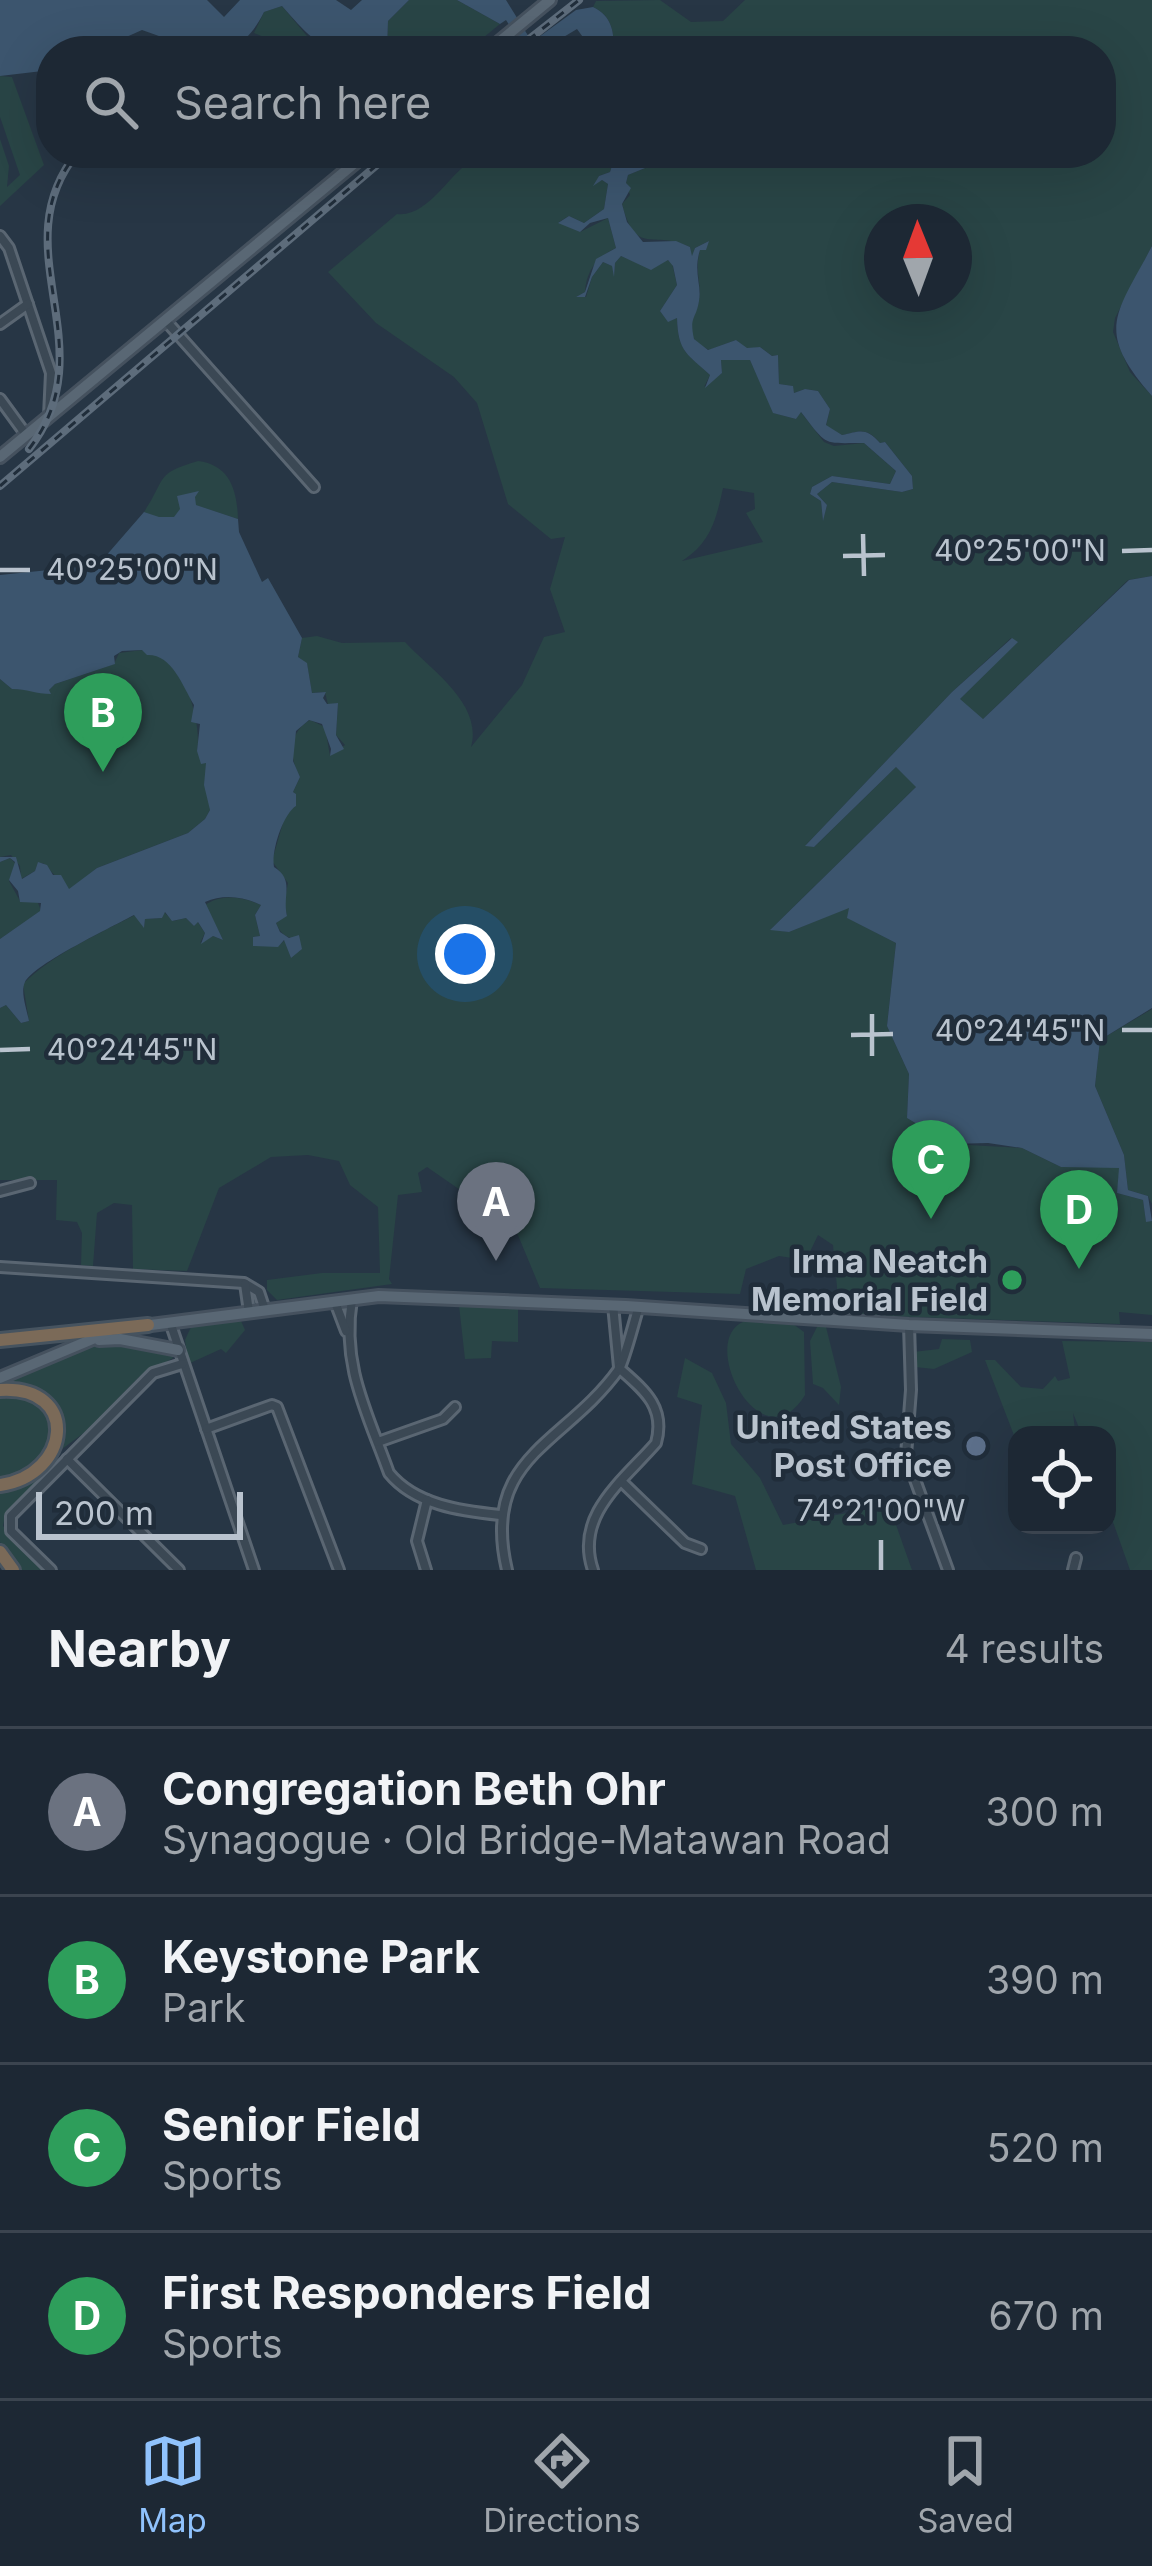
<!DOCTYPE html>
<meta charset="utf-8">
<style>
body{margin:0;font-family:Inter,sans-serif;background:#25303c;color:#f1f3f6}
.controls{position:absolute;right:36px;bottom:36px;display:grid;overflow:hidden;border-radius:24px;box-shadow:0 12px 48px #0002}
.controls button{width:108px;height:108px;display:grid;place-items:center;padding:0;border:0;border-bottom:3px solid #3b444f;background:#1d2834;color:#f1f3f6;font:60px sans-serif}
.compass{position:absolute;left:864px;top:204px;width:108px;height:108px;border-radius:50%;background:#1d2834;box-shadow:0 12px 48px #0002;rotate:359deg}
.scale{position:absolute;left:36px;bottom:30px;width:207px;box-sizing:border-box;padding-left:12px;border:6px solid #b9c3ce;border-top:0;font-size:33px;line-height:42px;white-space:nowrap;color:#b9c3ce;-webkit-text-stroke:9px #202d3a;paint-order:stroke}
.you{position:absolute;left:465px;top:954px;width:42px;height:42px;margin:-30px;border:9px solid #fff;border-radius:50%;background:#1a73e8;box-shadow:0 0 0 18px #1a73e833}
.badge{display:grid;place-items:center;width:78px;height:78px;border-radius:50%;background:#90c2fc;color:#fff;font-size:39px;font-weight:700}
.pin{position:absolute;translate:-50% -99px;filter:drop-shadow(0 3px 6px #0008)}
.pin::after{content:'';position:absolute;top:63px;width:42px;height:36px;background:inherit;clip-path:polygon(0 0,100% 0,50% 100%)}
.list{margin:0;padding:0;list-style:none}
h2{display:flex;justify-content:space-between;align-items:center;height:156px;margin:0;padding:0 48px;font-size:51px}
h2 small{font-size:39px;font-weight:400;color:#a0a6ac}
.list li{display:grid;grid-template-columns:78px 1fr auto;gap:36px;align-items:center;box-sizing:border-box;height:168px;padding:0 48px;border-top:3px solid #3b444f}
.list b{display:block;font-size:45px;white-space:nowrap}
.list p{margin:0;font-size:39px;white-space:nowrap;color:#a0a6ac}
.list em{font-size:39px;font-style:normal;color:#a0a6ac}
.icon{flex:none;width:66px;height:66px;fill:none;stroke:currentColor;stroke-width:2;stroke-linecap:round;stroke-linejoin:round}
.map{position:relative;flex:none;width:1152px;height:1570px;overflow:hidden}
.search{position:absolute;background:#1d2834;box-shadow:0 12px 48px #0002;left:36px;right:36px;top:36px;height:132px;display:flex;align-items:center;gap:30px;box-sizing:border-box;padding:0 42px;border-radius:48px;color:#a0a6ac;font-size:45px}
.sheet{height:828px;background:#1d2834}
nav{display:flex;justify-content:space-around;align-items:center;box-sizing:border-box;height:168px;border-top:3px solid #3b444f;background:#1d2834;font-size:33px;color:#a0a6ac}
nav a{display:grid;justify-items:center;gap:6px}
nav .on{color:#90c2fc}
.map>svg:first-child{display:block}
.green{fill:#294546;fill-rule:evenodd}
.water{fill:#3c556e}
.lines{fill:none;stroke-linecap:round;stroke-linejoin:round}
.minor-casing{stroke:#5a6672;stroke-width:14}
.major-casing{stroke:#45515e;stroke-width:16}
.highway-casing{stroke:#46535f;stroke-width:18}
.minor{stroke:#3b4854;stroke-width:8}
.major{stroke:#596774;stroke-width:10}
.highway{stroke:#7b6a58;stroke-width:12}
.rail-casing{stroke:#5d6c7b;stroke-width:8}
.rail{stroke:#202d3a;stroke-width:3;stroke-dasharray:9;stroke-linecap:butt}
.ticks{fill:none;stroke:#b9c3ce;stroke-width:4.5}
.leisure-dot{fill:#2e9e5b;stroke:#202d3a;stroke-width:4.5}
.service-dot{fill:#5c6f8a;stroke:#202d3a;stroke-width:4.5}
.labels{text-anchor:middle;stroke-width:9;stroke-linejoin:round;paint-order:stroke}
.poi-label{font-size:33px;font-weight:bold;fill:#b9c3ce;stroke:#202d3a;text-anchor:end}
.ticks-label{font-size:30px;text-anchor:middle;fill:#b9c3ce;stroke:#202d3a;stroke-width:9;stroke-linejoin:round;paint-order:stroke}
</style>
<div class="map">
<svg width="1152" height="1570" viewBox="0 0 1152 1570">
<rect width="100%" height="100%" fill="#273645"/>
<g class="green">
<polygon points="409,0 457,0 500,24 467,51 387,51 388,21"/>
<path d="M660 0 691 22 723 21 745 0H1152V246L1115 318 1113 332 1130 372 1152 396V576L1128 580 982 720 959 700 1017 642 1011 638 952 692 806 845 814 847 896 767 917 786 771 929 789 932 850 907 848 918 896 943 887 1026 909 1074 907 1118 950 1144 1022 1148 1061 1167H1120L1117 1193 1143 1200 1146 1221H1152V1315L1119 1312 1120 1324 826 1314V1309L839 1308 833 1245 818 1235 806 1260 779 1256 746 1269 740 1294 540 1288 515 1228 427 1167 418 1173 422 1192 398 1195 389 1279 392 1284 277 1300 267 1290V1280L322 1273H380L378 1207 350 1185 339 1161 308 1155 271 1157 219 1188 187 1271 133 1269 132 1205 114 1203 97 1213 93 1266 81 1265 82 1233 77 1222 56 1220 57 1180H0V1008L6 1005 21 1023 29 1021 23 984C53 954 98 934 135 915L144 927 145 919 162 918 164 912 173 921 186 918 194 926 197 921 205 933 200 943 213 936 223 940 205 905C221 894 241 896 261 905L255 915 260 936 253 937V946H278L285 940 291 958 294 952 300 951 299 935 295 939C285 937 280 933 276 923L287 915 284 903 288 883 272 861 286 812 296 806V794L293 792 300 777C289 758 288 732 310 720L325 727 330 756 345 745 336 735 338 703 328 705 325 692 312 693 307 664 298 657 302 638 317 636 342 643 405 642C432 671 483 704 471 747L522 685 544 637 565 632 550 589 565 537 551 539 508 504 477 403 454 377 376 323 328 272 397 214C428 218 451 171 472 161 506 144 577 153 616 153L610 172 599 176 596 183 602 180 608 184 604 209 584 223 569 216 559 222 580 232 608 218 616 248C597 257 586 271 585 292L576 297H586L592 277 603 262 612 266 614 274 615 263 621 256 652 269 667 260 672 263 677 285 660 311 668 321 677 318C678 354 689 354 710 375L704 387 722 373 721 360H750L774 413 796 419 800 411 824 442 834 446 864 443 896 471 890 484 832 476 812 487 810 494 821 501 823 520 827 505 817 494 832 482 902 492 913 489 912 476 885 442 880 443C867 427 860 431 842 435L826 426 830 409 818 391 805 389 794 393 792 386 779 384 778 355 772 356 760 347 747 349 736 340 709 350C677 333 696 321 699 300 702 283 694 271 700 250H706L704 246 709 241 695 248 692 258 690 247C653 229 636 258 622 204L630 195 626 183 628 175 682 153H1101V51H614C614 32 612 16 593 7L596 1ZM882 222H954V294H882ZM723 488 754 493 755 509 746 513 763 542 682 561C710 543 716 521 723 488Z"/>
<polygon points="282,6 312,42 339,51 290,51 286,46 254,33 264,12"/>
<polygon points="0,76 12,77 44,165 0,206 0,139 9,166 7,187 20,175 0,117"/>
<path d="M198 461C230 465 237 490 238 519L195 505V497L175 517 159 518 144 512C167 478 154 474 198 461Z"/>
<path d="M142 650C148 653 154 653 159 656 187 668 202 726 197 751L206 762 210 810 205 819 188 833 97 868 69 890 43 863H38L35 871 21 879 20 866 11 855 0 857V679L12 689 49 690 55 684 114 664 119 653Z"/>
<polygon points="10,858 15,863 9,881 20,901 37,900 41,911 0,939 0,862"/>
<polygon points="1152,1009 1152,1204 1148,1196 1128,1190 1124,1155 1095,1086 1100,1040"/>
<polygon points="459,1305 518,1309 518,1342 492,1341 491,1358 465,1359"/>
<path d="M749 1320 793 1324 804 1332 805 1395C760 1469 692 1332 749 1320Z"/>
<polygon points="241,1321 245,1330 226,1353 221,1349 188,1364 185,1340 191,1327"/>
<polygon points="819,1323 825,1323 841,1387 839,1405 823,1388 813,1384 810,1341"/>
<polygon points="942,1339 970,1340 972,1352 934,1369 915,1367 913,1352 939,1349"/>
<polygon points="1062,1341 1152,1342 1152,1570 1130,1570 1107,1505 1107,1435 1082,1435 1073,1413 1075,1430 1058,1435 1017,1435 1017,1443 985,1360 995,1360 1021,1387 1043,1389 1055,1376 1058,1381 1070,1378"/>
<path d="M103 1344 169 1352 173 1358 139 1377 85 1432 58 1452C62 1398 48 1405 4 1385L35 1367Z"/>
<polygon points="685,1358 712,1373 726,1403 731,1444 760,1478 783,1525 889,1505 912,1570 756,1570 735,1496 692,1484 702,1405 677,1397"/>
<path d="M0 1396C28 1397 44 1401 54 1429 42 1460 33 1472 0 1480Z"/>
<polygon points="37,1474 40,1481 5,1516 3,1526 45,1570 20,1570 0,1542 0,1489"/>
</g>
<g class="water">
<path d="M0 0H207L224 17 240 0H336L351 10 362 0H409L388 21 387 51C325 51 322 52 282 6L264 12C234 73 193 47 142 30L95 51H51V70L0 76Z"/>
<path d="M457 0H506L532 42 576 10 593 7C612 16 614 32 614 51H587L585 40 577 29 557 41 552 50 526 51 506 20 500 24Z"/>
<path d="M616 153H682L628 175 626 183 631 188 622 204 627 222 643 242 676 241 690 247 692 256 695 248 709 241 706 250H700C693 272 702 285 699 301 696 320 689 316 694 339L708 350 736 340 747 348 760 347 772 356 778 355 779 384 793 386 794 393 805 389 818 391 830 409 826 425 842 435C860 431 866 427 880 443L885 442 912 476 913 489 902 492 832 482 817 494 827 505 823 521 821 501 810 494 812 487 832 476 890 484 896 471 864 443C822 443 828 447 801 412L796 419 773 413 750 360H721L722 373 705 388 710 375C688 354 678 353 677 318L668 322 660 311 677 285 673 266 668 260 651 270 621 256 615 263 614 277 612 266 603 262 592 277 585 297H576L585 292 596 259 616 248 608 218 590 223 580 232 558 223 569 216 584 223 604 209 608 184 602 180 593 186 599 176 610 172Z"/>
<path d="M1152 246V396C1094 330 1116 315 1152 246Z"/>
<path d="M199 491 195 497 196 505 238 519 239 532 262 582 268 578 302 638 298 657 307 663 312 693 326 692 323 698 327 704 338 703 336 735 344 749 330 756 331 749 322 724 309 720 296 731 293 761 300 777 293 792 296 794V806C283 814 271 851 274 867 295 880 282 895 287 916L276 923 280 932 289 938 299 935 302 949 291 958 284 940 278 947 253 946V937L260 936 255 915 261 905C242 896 223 894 205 902L223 940 213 936 201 944 205 933 198 922 194 926 186 918 172 921 165 912 162 918 145 919 144 928 134 915C114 926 34 964 25 982 20 992 27 1010 29 1021L21 1023 6 1005 0 1008V939L40 911 41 903 20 902 18 891 9 880 15 862 10 858 0 862V857H16L22 879 35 871 38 862 47 865 53 875H61L69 889 97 868 188 833 205 819 210 810 204 785 206 763 201 764 197 751 200 724 191 722 194 705C182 685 172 654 147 655L142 650 122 651 114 656 115 664 55 684 49 690 51 694C36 694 27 689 12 689L0 679V575L98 565 144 512 159 517H174L180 509 177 496Z"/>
<polygon points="1152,576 1152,1008 1100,1040 1095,1086 1124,1155 1128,1190 1148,1196 1152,1221 1146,1222 1143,1200 1117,1193 1119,1168 1061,1167 1022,1148 988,1143 950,1144 907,1118 909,1074 887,1026 896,943 847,918 849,908 789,932 770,930 916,787 896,767 814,847 805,846 952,692 1012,638 1018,642 960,699 983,719 1129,580"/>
</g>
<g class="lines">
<g class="minor-casing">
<g id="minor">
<polyline points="0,236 9,248 51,373 49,416"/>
<polyline points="166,321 314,487"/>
<polyline points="0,324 28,304"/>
<polyline points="0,399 27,436"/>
<polyline points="0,1191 30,1183"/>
<polyline points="0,1267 244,1283 259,1292 265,1310"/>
<polyline points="245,1284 249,1312"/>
<path d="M352 1299C341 1365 367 1412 389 1473 415 1505 461 1511 500 1515"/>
<polyline points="335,1302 346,1331"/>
<polyline points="613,1305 619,1367"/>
<polyline points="170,1322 254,1570"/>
<polyline points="909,1325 911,1390 906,1455 948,1570"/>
<polyline points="206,1429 272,1405 277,1407 339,1570"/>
<polyline points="378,1442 443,1419 455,1407"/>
<polyline points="67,1459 179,1570"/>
<polyline points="622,1482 685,1543 701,1549"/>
<polyline points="51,1570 11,1531 11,1516 153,1373 182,1364"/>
<polyline points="426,1570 417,1541 427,1500"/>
<path d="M507 1570C480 1456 565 1445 619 1369 624 1362 635 1318 639 1306"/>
<path d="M593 1570C574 1515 624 1480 656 1443 666 1407 644 1390 619 1368"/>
<polyline points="1073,1570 1076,1558"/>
</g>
</g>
<g class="major-casing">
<g id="major">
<polyline points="488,51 550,0"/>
<polyline points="0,457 367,153"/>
<polyline points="143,1326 379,1296 626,1306 909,1325 1152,1334"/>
<polyline points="99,1340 120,1339 178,1350"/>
<polyline points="0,1378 107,1333"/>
</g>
</g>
<g class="highway-casing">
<g id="highway">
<polyline points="0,1340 148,1325"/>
<path d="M0 1390C81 1385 71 1475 0 1485"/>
<polyline points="0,1552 13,1570"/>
</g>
</g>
<use href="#minor" class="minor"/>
<use href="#major" class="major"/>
<use href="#highway" class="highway"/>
<g class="rail-casing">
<g id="rail">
<polyline points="514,51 579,0"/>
<path d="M29 449C108 348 0 248 77 153"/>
<polyline points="0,486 391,153"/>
</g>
</g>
<use href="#rail" class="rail"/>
</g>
<path class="ticks" d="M863 534 864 576M1122 551 1152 550M843 556 885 555M0 570H30M872 1014V1056M1122 1030H1152M851 1035 893 1034M0 1050 30 1049M881 1540V1570"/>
<circle class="leisure-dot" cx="1012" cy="1280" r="12"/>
<circle class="service-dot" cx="976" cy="1446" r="12"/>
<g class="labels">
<g class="poi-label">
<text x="988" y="1273">Irma Neatch<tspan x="988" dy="38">Memorial Field</tspan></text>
<text x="952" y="1439">United States<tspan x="952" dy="38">Post Office</tspan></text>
</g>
</g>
<g class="ticks-label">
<text x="1020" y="561">40°25'00"N</text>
<text x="132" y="580">40°25'00"N</text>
<text x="1020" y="1041">40°24'45"N</text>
<text x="132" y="1060">40°24'45"N</text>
<text x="881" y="1521">74°21'00"W</text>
</g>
</svg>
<div class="controls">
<button><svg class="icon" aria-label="locate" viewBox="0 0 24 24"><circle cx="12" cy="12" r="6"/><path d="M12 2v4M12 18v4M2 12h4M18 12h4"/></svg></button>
</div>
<svg class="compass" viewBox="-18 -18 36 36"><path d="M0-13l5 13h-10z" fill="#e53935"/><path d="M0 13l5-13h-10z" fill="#a0a6ac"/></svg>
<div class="scale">200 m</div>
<div class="you"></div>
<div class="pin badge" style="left:496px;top:1261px;background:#6b7280">A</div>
<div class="pin badge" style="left:103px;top:772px;background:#2e9e5b">B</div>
<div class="pin badge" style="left:931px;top:1219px;background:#2e9e5b">C</div>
<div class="pin badge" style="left:1079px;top:1269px;background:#2e9e5b">D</div>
<div class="search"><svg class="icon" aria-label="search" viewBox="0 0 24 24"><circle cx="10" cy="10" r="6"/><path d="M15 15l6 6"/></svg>Search here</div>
</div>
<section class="sheet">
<h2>Nearby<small>4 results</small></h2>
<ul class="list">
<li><span class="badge" style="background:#6b7280">A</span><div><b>Congregation Beth Ohr</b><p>Synagogue · Old Bridge-Matawan Road</p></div><em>300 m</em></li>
<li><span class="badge" style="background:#2e9e5b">B</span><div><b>Keystone Park</b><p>Park</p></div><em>390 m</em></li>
<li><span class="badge" style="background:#2e9e5b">C</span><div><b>Senior Field</b><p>Sports</p></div><em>520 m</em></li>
<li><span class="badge" style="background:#2e9e5b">D</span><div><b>First Responders Field</b><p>Sports</p></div><em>670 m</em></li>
</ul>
</section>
<nav>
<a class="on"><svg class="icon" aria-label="map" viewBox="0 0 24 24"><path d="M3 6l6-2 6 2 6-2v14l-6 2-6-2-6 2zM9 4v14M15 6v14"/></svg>Map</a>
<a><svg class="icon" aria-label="directions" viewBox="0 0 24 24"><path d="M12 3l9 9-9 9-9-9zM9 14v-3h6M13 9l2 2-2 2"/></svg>Directions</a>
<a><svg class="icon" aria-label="saved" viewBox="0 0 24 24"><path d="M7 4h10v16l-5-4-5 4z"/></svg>Saved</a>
</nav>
